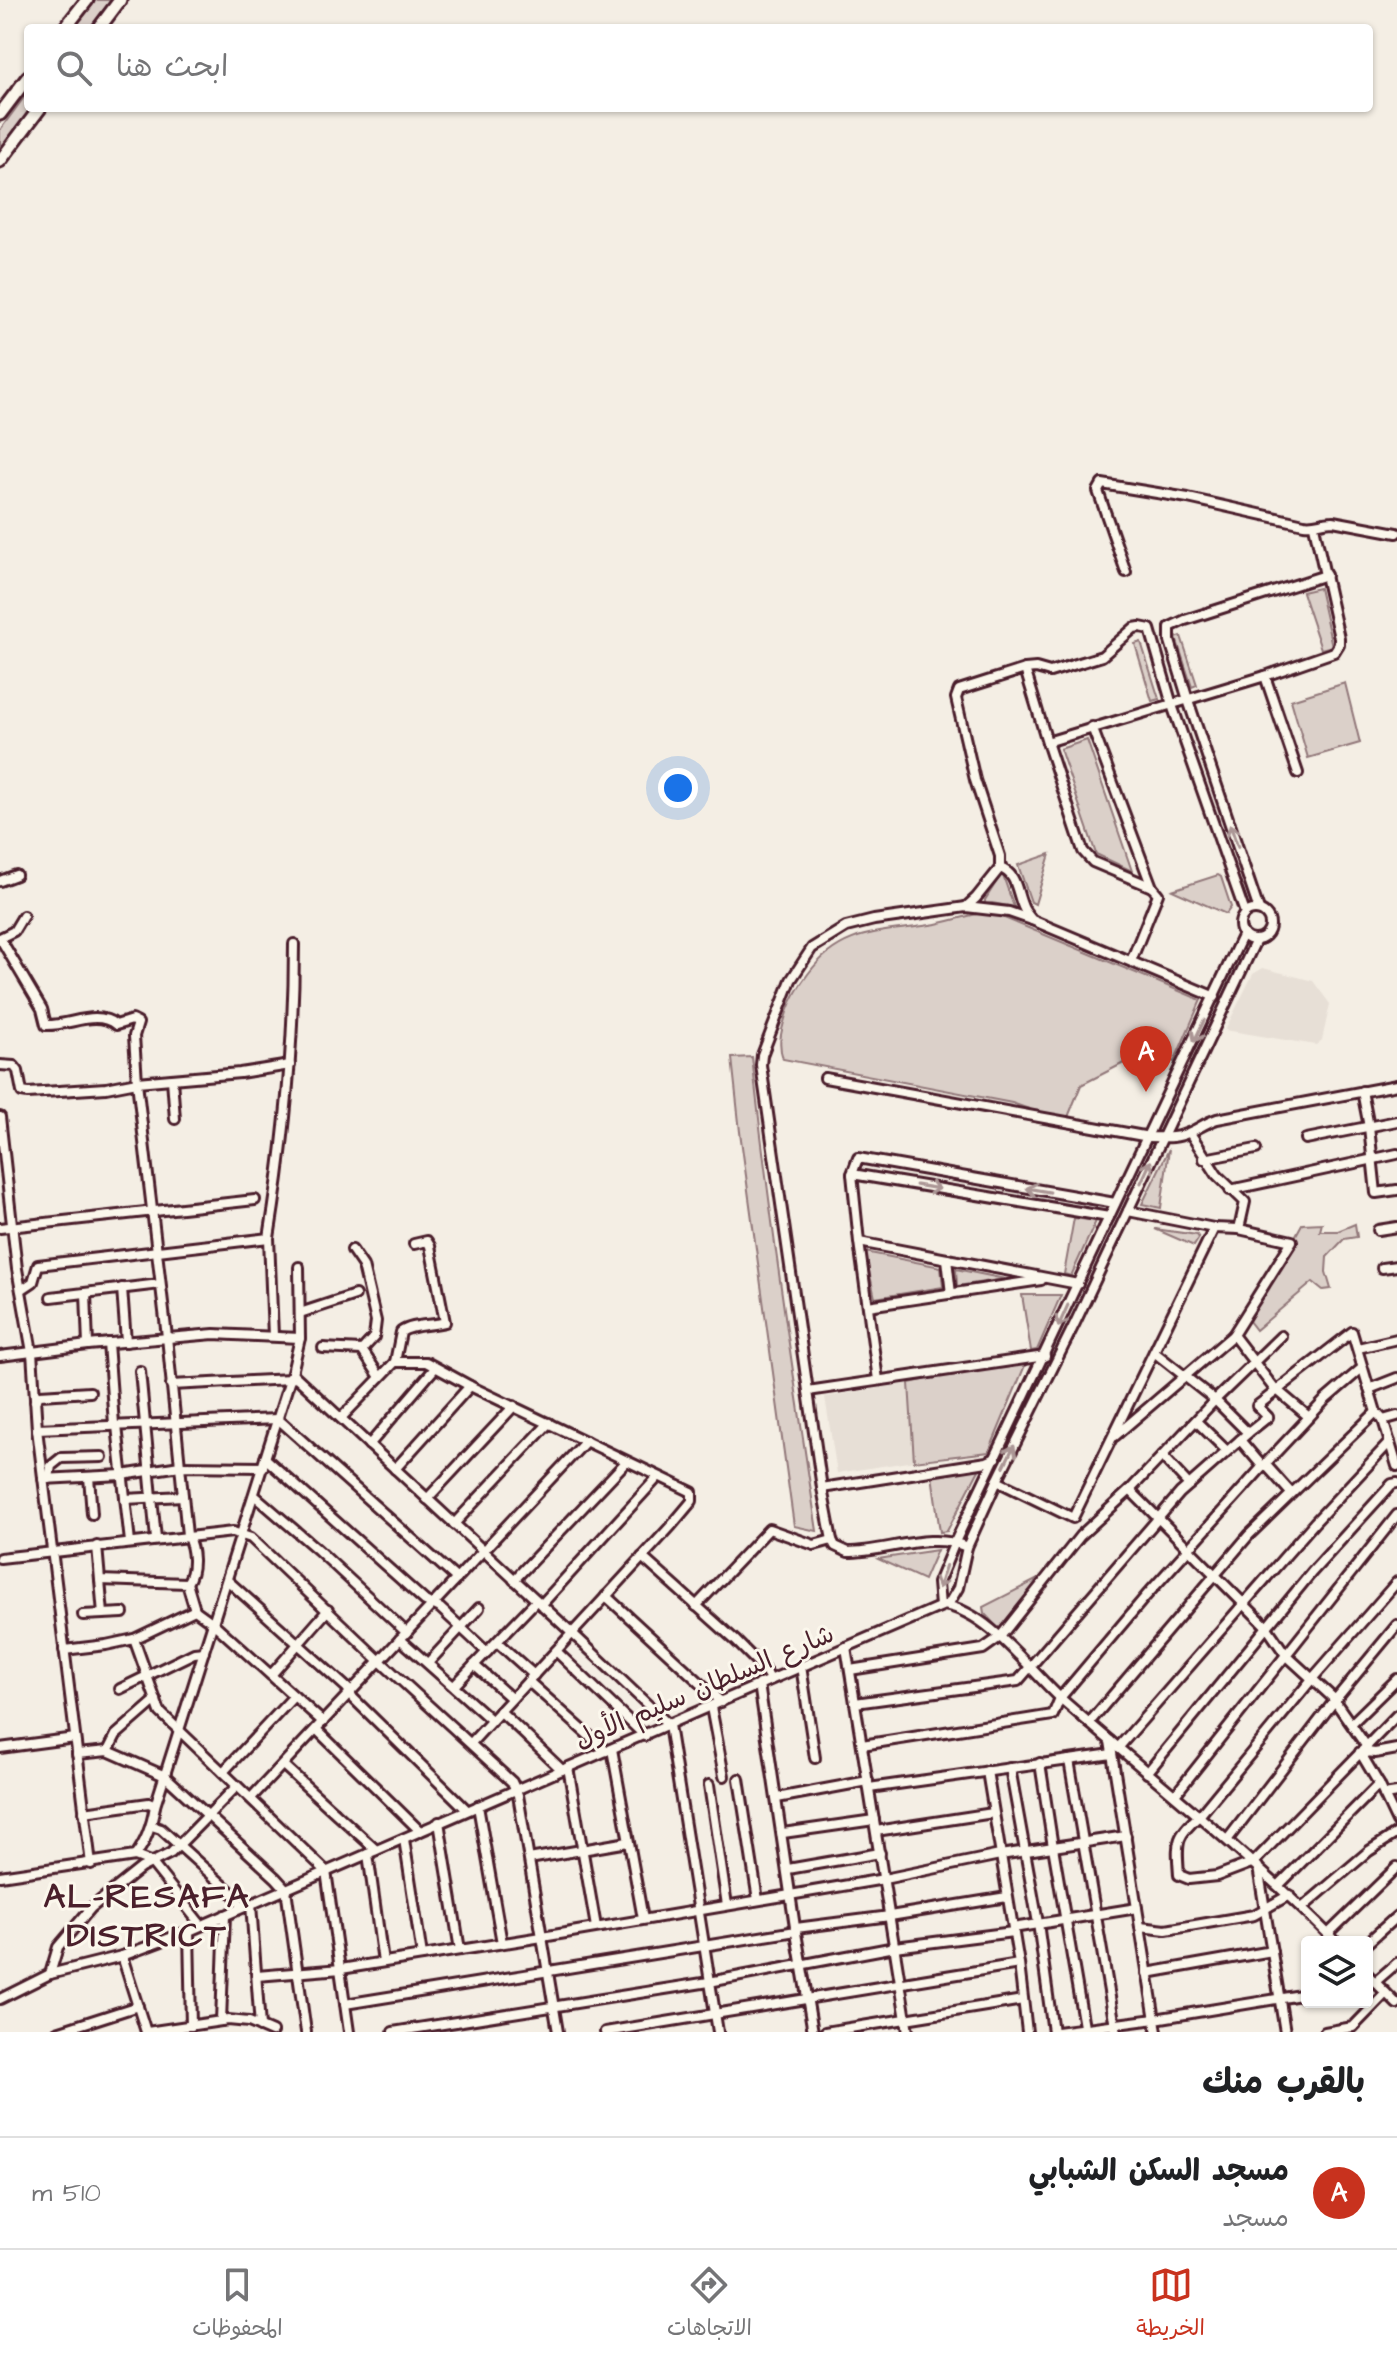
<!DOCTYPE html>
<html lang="ar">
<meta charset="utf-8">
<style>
body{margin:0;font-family:"Architects Daughter","Playpen Sans Arabic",sans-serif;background:#f2f2f2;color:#202124;direction:rtl}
.controls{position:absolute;right:24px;bottom:24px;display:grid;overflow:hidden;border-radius:8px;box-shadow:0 2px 6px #0004}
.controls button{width:72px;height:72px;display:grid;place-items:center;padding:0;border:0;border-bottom:2px solid #e0e0e0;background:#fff;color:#202124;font:40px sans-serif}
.you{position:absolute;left:678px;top:788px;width:28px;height:28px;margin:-20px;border:6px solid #fff;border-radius:50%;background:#1a73e8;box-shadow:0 0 0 12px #1a73e833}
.badge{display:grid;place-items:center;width:52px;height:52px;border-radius:50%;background:#c8321e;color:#fff;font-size:26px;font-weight:700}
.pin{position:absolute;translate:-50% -66px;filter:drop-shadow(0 2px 4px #0008)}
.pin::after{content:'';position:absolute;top:42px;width:28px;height:24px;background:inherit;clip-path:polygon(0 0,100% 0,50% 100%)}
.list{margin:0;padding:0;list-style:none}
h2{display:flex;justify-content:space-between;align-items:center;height:104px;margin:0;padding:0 32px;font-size:34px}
h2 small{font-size:26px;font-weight:400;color:#757577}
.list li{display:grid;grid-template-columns:52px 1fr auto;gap:24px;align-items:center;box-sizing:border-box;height:112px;padding:0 32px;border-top:2px solid #e0e0e0}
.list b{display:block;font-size:30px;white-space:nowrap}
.list p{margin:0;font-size:26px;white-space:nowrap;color:#757577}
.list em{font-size:26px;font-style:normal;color:#757577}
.icon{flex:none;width:44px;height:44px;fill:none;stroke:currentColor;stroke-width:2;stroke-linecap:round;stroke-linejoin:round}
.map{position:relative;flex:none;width:1397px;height:2032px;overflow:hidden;direction:ltr}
.search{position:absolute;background:#fff;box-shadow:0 2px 6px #0004;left:24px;right:24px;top:24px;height:88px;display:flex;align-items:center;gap:20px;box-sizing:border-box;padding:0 28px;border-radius:8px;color:#757577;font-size:30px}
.sheet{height:216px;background:#fff}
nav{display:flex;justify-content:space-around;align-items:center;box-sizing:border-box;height:112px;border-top:2px solid #e0e0e0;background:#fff;font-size:22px;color:#757577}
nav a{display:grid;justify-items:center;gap:4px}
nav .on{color:#c8321e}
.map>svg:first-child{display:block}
.built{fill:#e7dfd6}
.green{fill:#dbd0c9;stroke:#92787a;stroke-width:2}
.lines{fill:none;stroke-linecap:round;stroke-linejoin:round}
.minor-casing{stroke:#4a1f2b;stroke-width:14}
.highway-casing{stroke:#4a1f2b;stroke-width:17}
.minor{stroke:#fbf7ec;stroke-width:8}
.highway{stroke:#fbf7ec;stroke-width:11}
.oneway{stroke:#ab9695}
.labels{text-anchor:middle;stroke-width:6;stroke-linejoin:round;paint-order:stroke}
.street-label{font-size:26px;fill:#4a1f2b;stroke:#fbf7ec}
.district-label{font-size:34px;font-weight:bold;letter-spacing:2px;fill:#4a1f2b;stroke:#fbf7ec}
</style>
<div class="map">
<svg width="1397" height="2032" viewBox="0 0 1397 2032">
<rect width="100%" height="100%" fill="#f4eee4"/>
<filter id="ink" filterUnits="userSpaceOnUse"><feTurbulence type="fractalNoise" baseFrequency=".0125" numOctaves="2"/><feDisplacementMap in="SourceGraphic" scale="16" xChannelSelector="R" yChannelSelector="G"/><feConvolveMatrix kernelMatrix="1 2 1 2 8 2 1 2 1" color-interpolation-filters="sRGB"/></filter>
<g filter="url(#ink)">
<g class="built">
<polygon points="1263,968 1313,981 1330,1004 1322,1040 1316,1045 1225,1030 1253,974"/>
<polygon points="909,1383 921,1460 837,1473 825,1397"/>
</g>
<g class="green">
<polygon points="96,0 111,0 90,28 75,28"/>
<polygon points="28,92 28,108 31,108 0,150 0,130"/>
<polygon points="1319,588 1332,646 1321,649 1302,592"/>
<polygon points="1181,636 1197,685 1192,687 1176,638"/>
<polygon points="1141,642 1159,699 1152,701 1135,644"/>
<polygon points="1345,683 1360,743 1308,758 1291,700"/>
<polygon points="1087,740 1132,871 1096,854 1060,749"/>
<polygon points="1050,854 1035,904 1031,902 1018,865"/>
<polygon points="1002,873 1014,907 992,903 985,904 985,900"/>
<polygon points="1218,875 1221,877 1231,907 1226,914 1172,890"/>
<path d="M990 912 1201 1000 1174 1062 1151 1049 1081 1085 1066 1122 1012 1103 783 1059C777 1042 782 1029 787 1012 792 998 799 986 808 974 841 929 880 933 930 925 950 922 969 914 990 912Z"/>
<path d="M752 1057C769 1215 793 1373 817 1531L794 1526 740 1132 732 1058Z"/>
<polygon points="1169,1149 1161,1208 1142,1204"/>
<polygon points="1074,1218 1096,1221 1071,1276 1064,1274"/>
<polygon points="1322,1223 1320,1231 1338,1231 1355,1224 1357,1237 1344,1239 1327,1257 1326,1272 1331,1289 1323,1290 1313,1282 1256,1330 1249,1321 1302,1224"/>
<polygon points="1155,1229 1197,1235 1199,1238 1194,1246"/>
<polygon points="865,1252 941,1267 943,1287 875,1298"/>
<polygon points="956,1269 1005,1279 957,1286"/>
<polygon points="1022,1295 1061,1295 1037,1350 1031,1351"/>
<polygon points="1028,1358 989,1452 914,1461 909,1383"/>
<polygon points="980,1468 947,1531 940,1532 932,1475"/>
<polygon points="937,1550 924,1580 878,1559"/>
<polygon points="1044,1576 999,1629 984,1613 983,1607"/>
</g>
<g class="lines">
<g class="minor-casing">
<g id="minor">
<path d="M1126 572 1098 491 1102 484 1188 498 1304 524C1315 526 1322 521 1333 521L1397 533"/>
<polyline points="1025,669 1047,742 1083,851 1093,862 1152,887 1158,894 1131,961"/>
<polyline points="1265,676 1298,773"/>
<polyline points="1092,727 1152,887"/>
<polyline points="1047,742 1265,676 1334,652 1339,644 1339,638 1314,526"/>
<polyline points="0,881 16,875"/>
<polyline points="966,907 976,898 1000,868"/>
<circle cx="1255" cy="925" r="15"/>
<polyline points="1259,910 1188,700 1170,641 1170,627 1185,620 1326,575"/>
<path d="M0 938 42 1009 46 1025C69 1026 97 1009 116 1025L132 1020 138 1023 134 1036 137 1082 167 1337 187 1535C194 1549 196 1570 187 1583"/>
<polyline points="0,938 14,931 23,916"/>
<path d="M1215 997 1032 920C1029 916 1026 913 1024 909 1016 893 1018 874 1000 868V856L975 780 956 698 959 690 1025 669 1036 668 1050 672 1102 656 1134 628 1140 627 1150 629 1172 705 1245 913"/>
<polyline points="0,1065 14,1066 18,1071 22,1092 28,1093 106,1088 137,1082 240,1073 290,1065"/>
<path d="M825 1078 1149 1137C1162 1137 1176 1139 1188 1133 1198 1129 1205 1123 1217 1119L1397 1085"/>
<polyline points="172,1079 175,1119"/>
<polyline points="1362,1091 1369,1127 1376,1193 1397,1190"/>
<polyline points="0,1117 17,1269 32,1352 37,1429 91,1864"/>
<polyline points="1190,1133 1217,1175 1245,1202 1239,1229 1292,1241 1233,1335 1276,1391"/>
<polyline points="1306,1139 1397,1121"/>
<polyline points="1204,1159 1256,1149"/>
<polyline points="852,1174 1109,1217"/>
<polyline points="1230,1190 1397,1154"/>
<polyline points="1128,1211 1214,1228 1239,1229"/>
<polyline points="0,1228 255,1200"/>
<polyline points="1378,1230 1397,1227"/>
<polyline points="269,1238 273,1336"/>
<polyline points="859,1242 1078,1284"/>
<polyline points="352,1250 363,1266 376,1321 374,1337 362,1350"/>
<polyline points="947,1259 951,1294"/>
<polyline points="1382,1268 1397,1266"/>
<polyline points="122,1288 126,1342"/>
<path d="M21 1290 33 1282 38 1265 269 1238C285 1140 294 1043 294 944"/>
<polyline points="86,1293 88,1345"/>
<polyline points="51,1297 160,1284"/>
<polyline points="868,1306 1041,1280"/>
<polyline points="300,1313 355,1295"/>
<polyline points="108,1343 114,1424 117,1426 130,1542"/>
<polyline points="323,1348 362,1350 380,1377"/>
<polyline points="1358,1348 1397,1339"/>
<polyline points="0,1356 88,1345 214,1334 300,1338"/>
<path d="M395 1362 401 1332C412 1324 431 1326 445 1322L430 1246 427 1241 414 1244"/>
<polyline points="140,1371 156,1539"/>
<polyline points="292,1373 572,1633 669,1725 718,2032"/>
<polyline points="878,1380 859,1242 852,1174 858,1158 1115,1203"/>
<polyline points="171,1385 291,1379"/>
<polyline points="1369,1389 1397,1378"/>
<polyline points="1277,1390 1309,1417"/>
<polyline points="808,1391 1045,1356"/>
<polyline points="35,1401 40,1395 90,1392"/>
<polyline points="341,1418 395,1362 426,1362 470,1386 692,1492 692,1501 671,1526 471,1743"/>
<polyline points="1383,1420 1397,1416"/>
<polyline points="1196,1421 1227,1451"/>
<polyline points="37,1429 278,1419 457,1579"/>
<polyline points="1248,1433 1268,1417 1257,1406 1352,1332 1376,1412 1383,1420 1397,1466"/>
<polyline points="1115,1436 1233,1335"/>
<polyline points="1240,1440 1263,1467"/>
<polyline points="369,1445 435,1368"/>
<polyline points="1162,1456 1189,1485"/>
<polyline points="265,1458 425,1601 440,1608 487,1652"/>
<polyline points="1265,1464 1291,1493"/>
<polyline points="395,1469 470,1386"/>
<polyline points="89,1477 92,1514"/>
<polyline points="43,1479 122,1475 180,1466 263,1467"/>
<polyline points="49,1479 51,1466 61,1458 102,1457"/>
<polyline points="997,1481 1073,1518 1214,1228"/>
<polyline points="822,1488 987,1462 996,1458"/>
<polyline points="1130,1490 1266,1626 1286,1655 1332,1697 1367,1747"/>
<polyline points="254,1495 318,1550 407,1633"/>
<polyline points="125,1499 183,1496"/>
<polyline points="427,1499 514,1406"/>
<polyline points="454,1524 549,1423"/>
<polyline points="97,1546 100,1580 187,1583 195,1610"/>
<path d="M967 1547C930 1531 887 1552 848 1552L835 1546 832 1540 822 1488 761 1065 762 1055 791 980 812 948 846 927 874 920 966 907 1009 912 1032 920"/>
<polyline points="642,1557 736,1641 764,1669 770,1679"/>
<polyline points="0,1558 233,1532 251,1538 380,1661 512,1782 518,1795 558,2032"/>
<polyline points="227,1580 347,1688 353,1698 467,1810"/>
<polyline points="514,1580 626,1462"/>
<path d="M1397 1582 1312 1679 1200 1815C1174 1838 1177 1843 1179 1875L1189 1879 1217 1876 1254 1862 1397 1715"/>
<polyline points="606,1596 721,1702"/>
<polyline points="541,1605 658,1477"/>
<polyline points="948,1605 958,1588 967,1547 997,1481 1075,1323 1256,940"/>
<polyline points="696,1606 769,1529 814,1545 832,1540"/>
<polyline points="940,1606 938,1583 955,1542 1243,934"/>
<polyline points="103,1614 123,1613"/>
<polyline points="83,1615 103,1614 100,1580"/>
<polyline points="134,1639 160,1712 326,1871 349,2032"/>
<polyline points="400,1639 491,1720"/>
<polyline points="497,1642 534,1675"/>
<polyline points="846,1647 908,2032"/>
<polyline points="64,1650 106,1645 134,1639 195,1610 213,1623 323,1722"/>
<polyline points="556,1651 645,1736"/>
<polyline points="428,1663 479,1608"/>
<polyline points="474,1665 511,1698"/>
<polyline points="801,1666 815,1758"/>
<polyline points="850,1670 983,1649 1000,1637 1080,1536 1130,1490 1215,1400 1281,1336"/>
<polyline points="271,1675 328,1610"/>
<polyline points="528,1681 606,1751"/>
<polyline points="759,1684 795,1927 813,2032"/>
<polyline points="454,1686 536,1601"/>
<polyline points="120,1689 194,1653 204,1652"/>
<polyline points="855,1703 1018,1681 1180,1493 1248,1433 1215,1400 1154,1352"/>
<polyline points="711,1707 724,1776"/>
<polyline points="500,1711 562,1770"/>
<polyline points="1089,1723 1249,1535 1376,1412"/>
<polyline points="1352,1723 1397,1679"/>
<polyline points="316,1729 420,1831"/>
<polyline points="1110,1741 1157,2032"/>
<polyline points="862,1745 1053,1715 1060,1698 1146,1596 1265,1464 1326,1399 1362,1368"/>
<polyline points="0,1748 75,1738"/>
<polyline points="1118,1748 1315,1522 1390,1442"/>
<polyline points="612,1749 643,1919"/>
<polyline points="108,1751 116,1735 156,1700"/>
<polyline points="1360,1752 1379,1784 1397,1822"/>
<polyline points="77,1754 108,1751 165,1776 276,1878 286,1889 306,2032"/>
<polyline points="1363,1757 1367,1752 1375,1753 1397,1749"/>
<polyline points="1069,1760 1116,2032"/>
<polyline points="1040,1763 1053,1847 1085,2032"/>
<polyline points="283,1765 376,1850"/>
<polyline points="568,1767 596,1927"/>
<polyline points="1010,1768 1038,1923 1053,2032"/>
<polyline points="987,1771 1019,1964 1027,2032"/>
<polyline points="223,1772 294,1696"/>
<polyline points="1147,1773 1312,1572 1392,1484 1397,1483"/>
<polyline points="739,1779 758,1900"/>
<polyline points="709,1785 727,1905"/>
<polyline points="869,1788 1112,1754"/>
<polyline points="1175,1795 1397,1515"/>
<polyline points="1384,1795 1397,1793"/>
<polyline points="251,1798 586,1441"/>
<polyline points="777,1798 868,1781"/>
<polyline points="478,1806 502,1943"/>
<polyline points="84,1812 149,1803 155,1806"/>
<polyline points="439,1822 460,1950"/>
<polyline points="152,1826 161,1829 233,1894 243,1907"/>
<polyline points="876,1831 993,1813"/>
<polyline points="783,1833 874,1820"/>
<polyline points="404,1839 422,1956"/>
<polyline points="1228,1839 1335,1700 1397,1625"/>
<polyline points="368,1854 383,1962"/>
<polyline points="135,1856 151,1862 201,1925"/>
<polyline points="529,1859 628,1842"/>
<polyline points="1258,1867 1285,2032"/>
<polyline points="788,1869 880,1853"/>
<path d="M0 1876 135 1856C147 1841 152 1824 155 1806L292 1373 300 1338 299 1267"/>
<polyline points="1279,1885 1379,1784"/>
<polyline points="251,1904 260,2027"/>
<polyline points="1302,1908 1369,1851 1397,1833"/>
<polyline points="1140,1927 1166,1930 1254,1915 1289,1895"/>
<polyline points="796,1928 890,1916 1007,1897"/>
<polyline points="1013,1928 1137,1908"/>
<polyline points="189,1931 191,2026"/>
<polyline points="1328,1934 1397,1867"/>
<polyline points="1367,1943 1397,1916"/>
<polyline points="122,1956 146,2032"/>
<polyline points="1147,1973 1272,1951"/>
<polyline points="50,1974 58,1947 91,1908 141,1868 171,1853 237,1786"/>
<polyline points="1367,1974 1397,2004"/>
<polyline points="257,1976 341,1969 542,1937 884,1879 1000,1855 1126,1836"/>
<polyline points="1375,1982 1397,1963"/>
<path d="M0 1999 50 1974 122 1956 189 1931 944 1605C991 1613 1031 1673 1066 1703 1157 1782 1251 1856 1336 1942"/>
<polyline points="345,2004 796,1931"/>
<polyline points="221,2021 225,1915"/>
<polyline points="57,2032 138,2006"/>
<polyline points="147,2032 228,2020 249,2022 272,2032"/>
<polyline points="393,2032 709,1982 895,1947 1013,1932"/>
<polyline points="605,2032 1019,1964"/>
<polyline points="825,2032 1023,2000"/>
<polyline points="1057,2032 1155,2019 1307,1994"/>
<polyline points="1325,2032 1353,2027 1386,1993"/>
</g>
</g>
<g class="highway-casing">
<g id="highway">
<polyline points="65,28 87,0"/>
<polyline points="99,28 120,0"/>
<polyline points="0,114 28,77"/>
<polyline points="0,161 40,108"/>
</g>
</g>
<use href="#minor" class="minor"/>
<use href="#highway" class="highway"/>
</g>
<defs><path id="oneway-shaft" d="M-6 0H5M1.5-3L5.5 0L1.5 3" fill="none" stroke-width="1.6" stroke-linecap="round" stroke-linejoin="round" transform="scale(2)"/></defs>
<g class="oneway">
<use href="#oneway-shaft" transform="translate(1234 836) rotate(-109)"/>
<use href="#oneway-shaft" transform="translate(1199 1031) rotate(115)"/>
<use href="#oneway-shaft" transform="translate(1146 1172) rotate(-65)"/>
<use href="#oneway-shaft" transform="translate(928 1187) rotate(9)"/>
<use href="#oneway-shaft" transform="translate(1038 1190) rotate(-170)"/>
<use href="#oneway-shaft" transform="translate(1063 1316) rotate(114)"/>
<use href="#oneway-shaft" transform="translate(1009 1456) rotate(-64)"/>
<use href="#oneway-shaft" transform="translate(942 1577) rotate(108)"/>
</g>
</g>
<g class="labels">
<g class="street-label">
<text transform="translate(704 1686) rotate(-23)" y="9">شارع السلطان سليم الأول</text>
</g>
<g class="district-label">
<text x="147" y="1907">AL-RESAFA<tspan x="147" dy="39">DISTRICT</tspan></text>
</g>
</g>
</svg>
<div class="controls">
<button><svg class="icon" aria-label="layers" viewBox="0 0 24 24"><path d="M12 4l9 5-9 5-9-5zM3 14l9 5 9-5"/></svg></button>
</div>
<div class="you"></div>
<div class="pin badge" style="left:1146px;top:1092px">A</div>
<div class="search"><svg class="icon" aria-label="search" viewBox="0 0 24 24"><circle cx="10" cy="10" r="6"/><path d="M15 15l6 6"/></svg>ابحث هنا</div>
</div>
<section class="sheet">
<h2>بالقرب منك<small></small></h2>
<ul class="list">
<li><span class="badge">A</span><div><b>مسجد السكن الشبابي</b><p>مسجد</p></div><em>510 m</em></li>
</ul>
</section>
<nav>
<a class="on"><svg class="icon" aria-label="map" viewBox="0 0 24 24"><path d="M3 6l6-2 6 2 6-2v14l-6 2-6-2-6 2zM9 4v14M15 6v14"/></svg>الخريطة</a>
<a><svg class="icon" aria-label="directions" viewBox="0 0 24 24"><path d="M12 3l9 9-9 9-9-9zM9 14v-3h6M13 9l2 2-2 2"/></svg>الاتجاهات</a>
<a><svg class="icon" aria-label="saved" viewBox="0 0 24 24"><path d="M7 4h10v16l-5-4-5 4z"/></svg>المحفوظات</a>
</nav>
